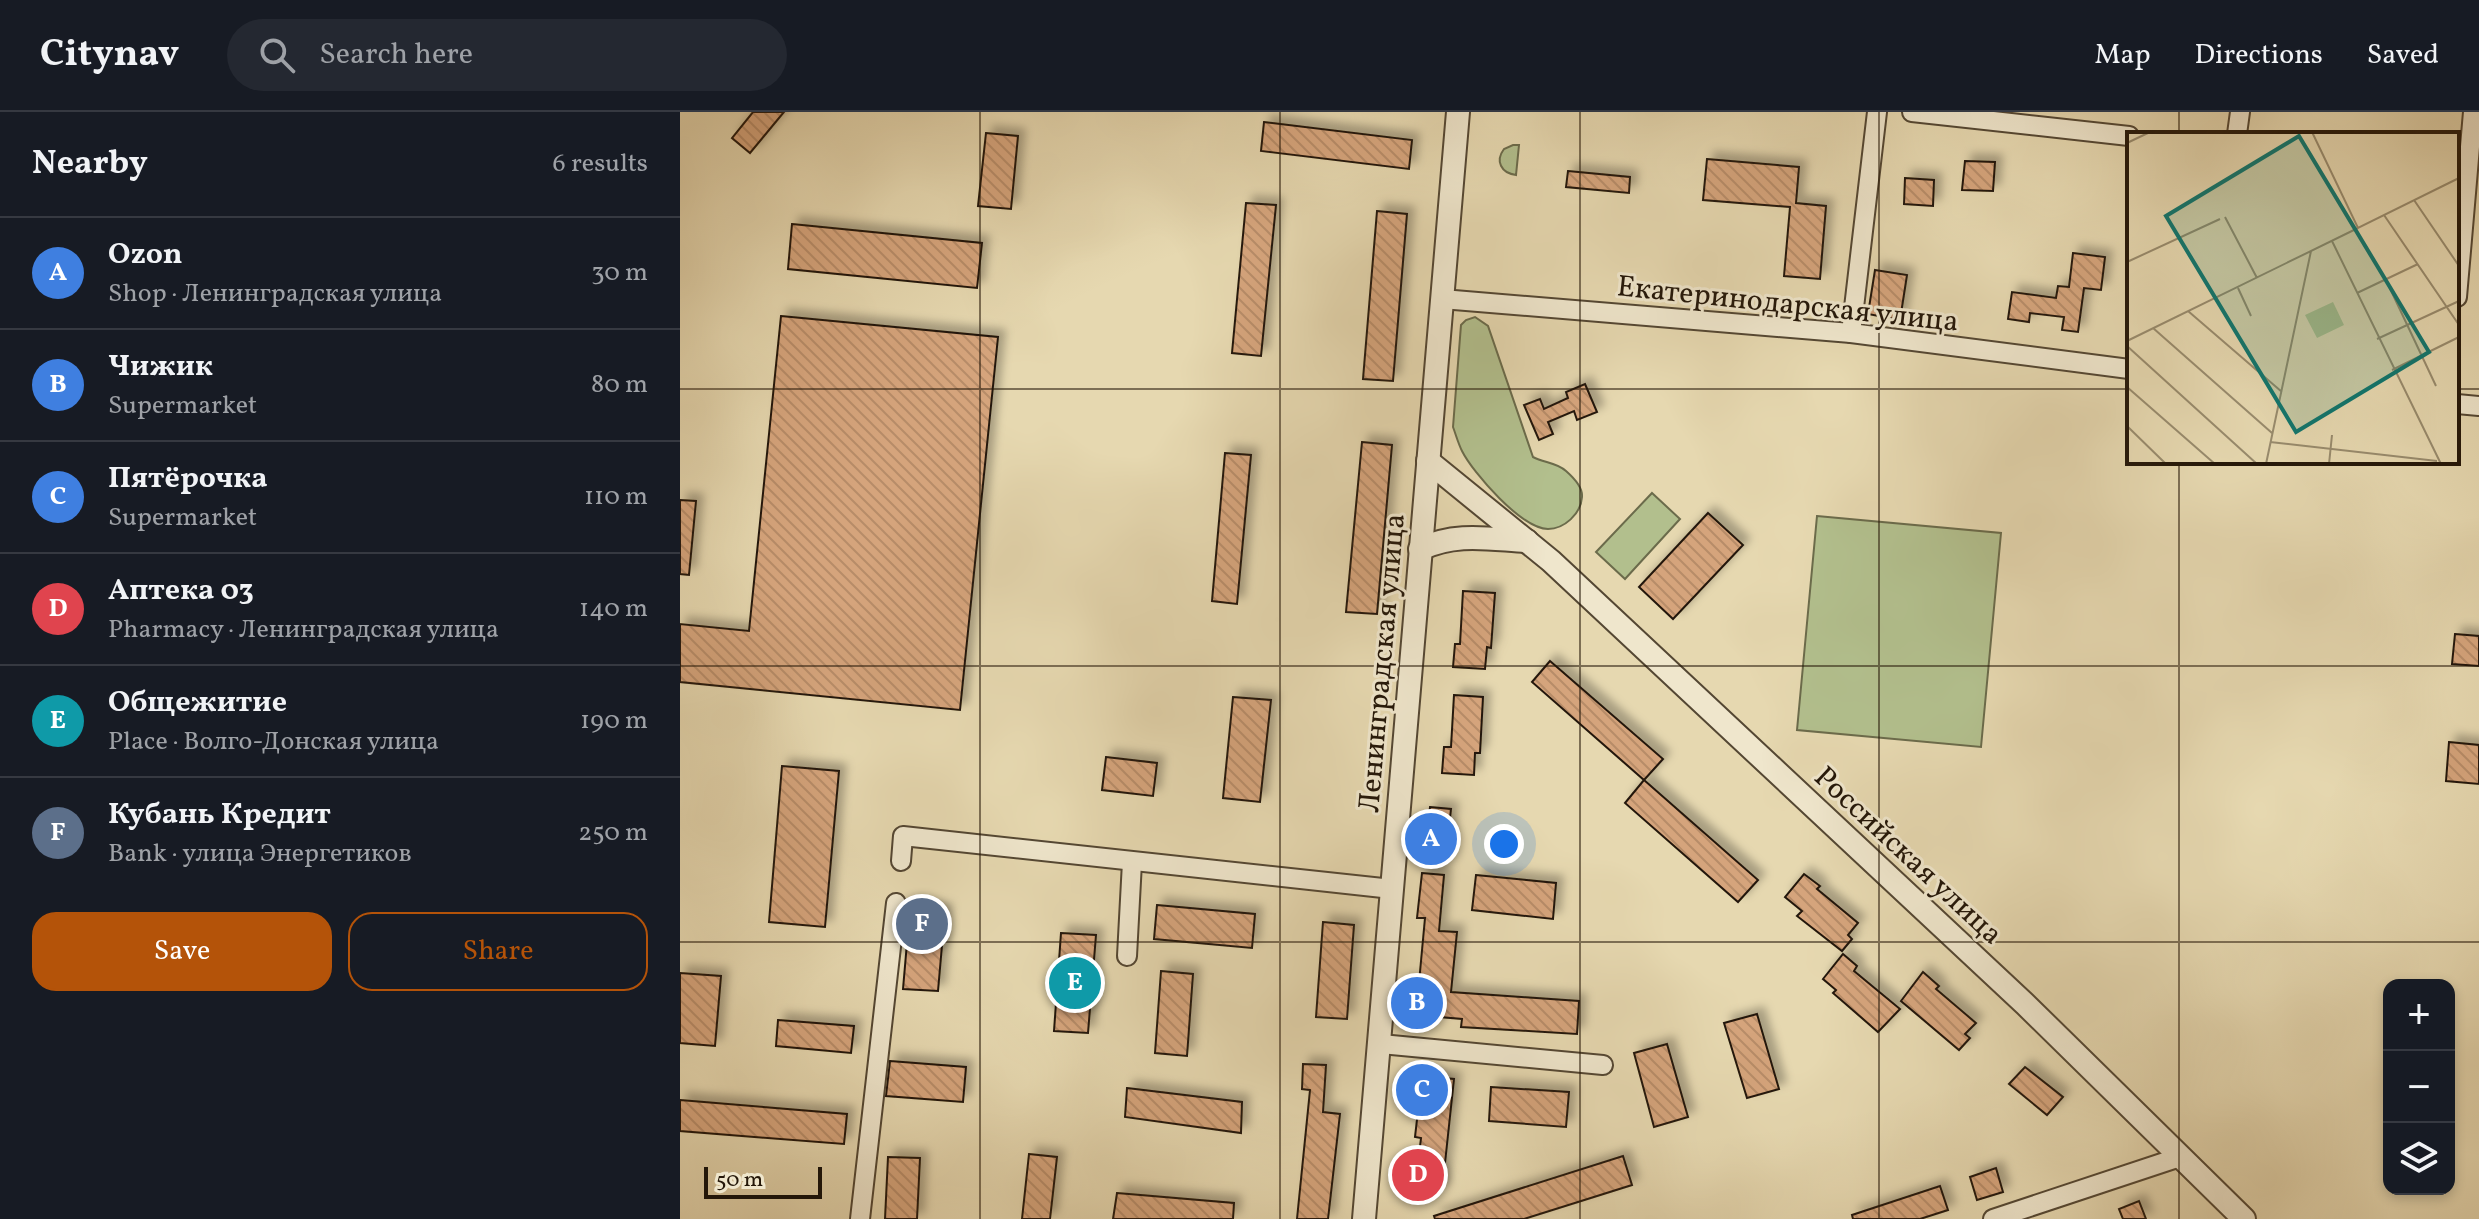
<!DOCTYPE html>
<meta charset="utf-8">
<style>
body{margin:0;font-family:Vollkorn,serif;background:#242831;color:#f1f3f6}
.controls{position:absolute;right:24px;bottom:24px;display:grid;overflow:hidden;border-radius:16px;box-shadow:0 4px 12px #0003}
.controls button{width:72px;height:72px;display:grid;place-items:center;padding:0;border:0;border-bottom:2px solid #363941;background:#171b24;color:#f1f3f6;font:40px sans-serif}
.scale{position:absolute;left:24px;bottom:20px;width:118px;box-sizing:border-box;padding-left:8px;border:4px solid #241709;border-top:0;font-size:22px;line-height:28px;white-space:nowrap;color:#241709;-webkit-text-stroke:6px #efe6cc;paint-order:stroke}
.you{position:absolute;left:824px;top:732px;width:28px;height:28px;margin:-20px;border:6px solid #fff;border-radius:50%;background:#1a73e8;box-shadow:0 0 0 12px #1a73e833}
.badge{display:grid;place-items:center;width:52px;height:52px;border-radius:50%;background:#b45309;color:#fff;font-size:26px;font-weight:700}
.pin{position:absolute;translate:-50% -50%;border:4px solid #fff;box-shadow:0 2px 8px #0006}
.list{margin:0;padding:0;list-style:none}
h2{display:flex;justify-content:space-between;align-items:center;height:104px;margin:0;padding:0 32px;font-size:34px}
h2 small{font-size:26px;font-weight:400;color:#9ea1a6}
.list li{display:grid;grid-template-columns:52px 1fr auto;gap:24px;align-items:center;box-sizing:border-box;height:112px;padding:0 32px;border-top:2px solid #363941}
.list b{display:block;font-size:30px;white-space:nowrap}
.list p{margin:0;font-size:26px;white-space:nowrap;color:#9ea1a6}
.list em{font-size:26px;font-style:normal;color:#9ea1a6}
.actions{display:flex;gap:16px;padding:24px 32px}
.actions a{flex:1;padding:18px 0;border:2px solid #b45309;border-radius:24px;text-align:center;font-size:28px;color:#b45309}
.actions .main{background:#b45309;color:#fff}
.icon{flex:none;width:44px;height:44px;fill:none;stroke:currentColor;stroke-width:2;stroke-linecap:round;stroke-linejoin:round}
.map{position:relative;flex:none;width:1799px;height:1107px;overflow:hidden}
header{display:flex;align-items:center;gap:48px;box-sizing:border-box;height:112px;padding:0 40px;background:#171b24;border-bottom:2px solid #363941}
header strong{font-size:38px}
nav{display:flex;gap:44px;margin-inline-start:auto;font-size:28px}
.search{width:560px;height:72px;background:#242831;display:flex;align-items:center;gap:20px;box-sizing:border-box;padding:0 28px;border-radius:44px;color:#9ea1a6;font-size:30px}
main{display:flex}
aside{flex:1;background:#171b24}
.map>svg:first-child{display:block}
.green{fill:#b2bf8d;stroke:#6b6b4b;stroke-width:2}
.building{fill:url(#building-back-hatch);stroke:#241709;stroke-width:2;filter:url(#shadow)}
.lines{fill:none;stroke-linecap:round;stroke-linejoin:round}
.minor-casing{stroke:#544733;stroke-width:22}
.tertiary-casing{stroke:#544733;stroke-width:26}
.minor{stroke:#efe6cc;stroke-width:18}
.tertiary{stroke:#efe6cc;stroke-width:22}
.grid{fill:none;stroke:#241709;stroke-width:2;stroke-opacity:0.55}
.labels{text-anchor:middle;stroke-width:6;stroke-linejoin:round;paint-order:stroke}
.street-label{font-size:30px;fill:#241709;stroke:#efe6cc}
.inset-road{fill:none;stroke:#988b6d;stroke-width:2}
.view{fill:#0f766e;fill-opacity:0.15;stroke:#0f766e;stroke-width:4}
.inset-edge{fill:none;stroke:#241709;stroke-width:4}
</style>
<header>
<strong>Citynav</strong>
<div class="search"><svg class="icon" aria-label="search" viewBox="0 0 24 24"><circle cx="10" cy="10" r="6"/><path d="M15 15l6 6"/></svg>Search here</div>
<nav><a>Map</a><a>Directions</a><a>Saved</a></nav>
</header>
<main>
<aside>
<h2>Nearby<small>6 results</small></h2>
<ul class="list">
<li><span class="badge" style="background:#3f7fe0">A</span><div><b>Ozon</b><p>Shop · Ленинградская улица</p></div><em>30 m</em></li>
<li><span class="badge" style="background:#3f7fe0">B</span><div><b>Чижик</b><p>Supermarket</p></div><em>80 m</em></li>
<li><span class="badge" style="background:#3f7fe0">C</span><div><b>Пятёрочка</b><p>Supermarket</p></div><em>110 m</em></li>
<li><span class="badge" style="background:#e0444e">D</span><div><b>Аптека 03</b><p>Pharmacy · Ленинградская улица</p></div><em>140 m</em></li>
<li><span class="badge" style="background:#0f9aa8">E</span><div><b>Общежитие</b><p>Place · Волго-Донская улица</p></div><em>190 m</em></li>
<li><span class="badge" style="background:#5c6f8a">F</span><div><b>Кубань Кредит</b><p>Bank · улица Энергетиков</p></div><em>250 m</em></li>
</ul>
<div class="actions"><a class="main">Save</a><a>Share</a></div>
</aside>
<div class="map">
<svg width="1799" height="1107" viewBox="0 0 1799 1107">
<defs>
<pattern id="building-back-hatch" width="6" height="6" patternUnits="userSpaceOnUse" patternTransform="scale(2)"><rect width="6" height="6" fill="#d5a47b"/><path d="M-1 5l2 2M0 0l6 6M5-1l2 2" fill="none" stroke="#b78c69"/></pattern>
<filter id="shadow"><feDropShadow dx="7" dy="-7" stdDeviation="4" flood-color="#0004"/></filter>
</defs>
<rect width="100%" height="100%" fill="#e6d8b0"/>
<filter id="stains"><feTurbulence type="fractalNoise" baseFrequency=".0025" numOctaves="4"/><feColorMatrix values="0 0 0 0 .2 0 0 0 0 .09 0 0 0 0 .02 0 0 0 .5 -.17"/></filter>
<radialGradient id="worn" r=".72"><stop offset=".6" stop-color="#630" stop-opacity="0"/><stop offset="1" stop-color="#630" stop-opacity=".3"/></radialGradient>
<g class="green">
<path d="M833 33H839L836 63C821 61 815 49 824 37Z"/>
<path d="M795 205 808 214 853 345C864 351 876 350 886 359 894 366 903 375 902 385 901 402 884 417 868 417 842 417 793 361 782 339 778 331 776 323 773 315L781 213 786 208Z"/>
<polygon points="972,381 1000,407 945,467 916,440"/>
<polygon points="1137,404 1321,421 1301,635 1117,618"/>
</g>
<g class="building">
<polygon points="73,0 104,0 70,41 52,26"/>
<polygon points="584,10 732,28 729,57 581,39"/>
<polygon points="306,21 338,24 331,97 298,94"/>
<polygon points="1027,47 1119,55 1116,91 1146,94 1140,167 1104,164 1110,95 1023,88"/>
<polygon points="1285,49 1315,50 1313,79 1282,78"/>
<polygon points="888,59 950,65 949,81 886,75"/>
<polygon points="1225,66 1254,68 1253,94 1224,92"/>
<polygon points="566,91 596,93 581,244 552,241"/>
<polygon points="697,99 727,102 713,269 683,267"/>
<polygon points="112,112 302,131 297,176 108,157"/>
<polygon points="1393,141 1425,145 1421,178 1404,176 1398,220 1382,218 1384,205 1350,201 1349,210 1328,207 1332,180 1376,186 1378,174 1389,175"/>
<polygon points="1195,158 1227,163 1220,208 1188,202"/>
<polygon points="101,204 318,225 280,598 0,570 0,512 69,519"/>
<polygon points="905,272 917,300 897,308 894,299 868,310 873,322 859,328 844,293 860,287 864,297 888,286 886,280"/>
<polygon points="682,330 712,333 697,502 666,500"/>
<polygon points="545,341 571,343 557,492 532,489"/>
<polygon points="0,388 16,389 9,463 0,462"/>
<polygon points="1028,401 1063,433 993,507 959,475"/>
<polygon points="783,479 815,481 811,536 807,535 805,557 773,555 775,532 780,532"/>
<polygon points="1775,522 1799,524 1799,554 1772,552"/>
<polygon points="870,549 983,647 964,668 852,570"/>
<polygon points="774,583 803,585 800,641 795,641 794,663 762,661 764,635 771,635"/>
<polygon points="553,585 591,588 580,690 543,686"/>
<polygon points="1769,630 1799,633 1799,672 1766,669"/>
<polygon points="426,645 477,651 473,684 422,678"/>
<polygon points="102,654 159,659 145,815 89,810"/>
<polygon points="964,668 1078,768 1058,790 945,691"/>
<polygon points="750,695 771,697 767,733 746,730"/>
<polygon points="742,761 764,763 759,819 777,820 771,880 899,889 897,922 781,915 782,907 736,903 745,806 737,806"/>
<polygon points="1124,762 1140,774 1137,777 1178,811 1168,823 1172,827 1162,839 1117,804 1122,799 1105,785"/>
<polygon points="796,763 876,771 873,807 792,798"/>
<polygon points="477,793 575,802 572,836 474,827"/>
<polygon points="230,796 265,799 258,879 223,877"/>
<polygon points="643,810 674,813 667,907 636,905"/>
<polygon points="381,821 416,823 408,921 374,919"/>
<polygon points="1163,842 1177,854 1174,859 1220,897 1198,920 1153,881 1156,878 1143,867"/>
<polygon points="481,859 513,862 507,944 475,941"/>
<polygon points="1243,860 1259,874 1256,877 1296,911 1285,922 1290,926 1279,938 1221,889"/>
<polygon points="0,861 41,864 35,934 0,931"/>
<polygon points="1077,902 1099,977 1067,986 1044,911"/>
<polygon points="98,908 174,914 171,941 96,934"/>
<polygon points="987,932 1008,1005 974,1015 954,941"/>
<polygon points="210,949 286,955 283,990 206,984"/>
<polygon points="623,952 646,953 643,1000 660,1002 648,1107 617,1107 630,978 622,977"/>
<polygon points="1345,955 1383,985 1367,1003 1329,972"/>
<polygon points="742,964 774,967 762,1079 735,1077 741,1026 735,1025"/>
<polygon points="811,975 889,980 886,1015 809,1009"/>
<polygon points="447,976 562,990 561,1021 445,1005"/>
<polygon points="0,988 167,1002 164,1032 0,1019"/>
<polygon points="349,1042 377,1045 370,1107 342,1107"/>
<polygon points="943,1044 952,1073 844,1107 755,1107 754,1104"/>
<polygon points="208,1045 240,1046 237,1107 205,1107"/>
<polygon points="1316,1056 1323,1080 1297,1088 1290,1065"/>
<polygon points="1260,1074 1268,1098 1240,1107 1173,1107 1172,1103"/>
<polygon points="437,1081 554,1091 553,1107 433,1107"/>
<polygon points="1459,1089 1466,1107 1443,1107 1439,1097"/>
</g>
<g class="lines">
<g class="minor-casing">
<g id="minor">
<polyline points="1232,0 1449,24"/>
<polyline points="1557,22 1560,0"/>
<polyline points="1777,185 1793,0"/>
<polyline points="762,187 1171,221 1449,257"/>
<polyline points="1171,221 1197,0"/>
<polyline points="1777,292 1799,294"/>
<polyline points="221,749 223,724 712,777"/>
<polyline points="447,844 452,750"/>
<polyline points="701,932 923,953"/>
<polyline points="180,1107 216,791"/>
<polyline points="1313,1107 1500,1045"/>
</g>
</g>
<g class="tertiary-casing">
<g id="tertiary">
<polyline points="748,349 871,449 1345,892 1564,1107"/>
<path d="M740 437C777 420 808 427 847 429"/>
<polyline points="684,1107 778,0"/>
</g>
</g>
<use href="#minor" class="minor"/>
<use href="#tertiary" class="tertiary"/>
</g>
<path class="grid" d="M300 0V1107M600 0V1107M900 0V1107M1199 0V1107M1499 0V22M0 277H1449M1777 277H1799M1499 350V1107M0 554H1799M0 830H1799"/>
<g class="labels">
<g class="street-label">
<text transform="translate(1108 191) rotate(6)" y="10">Екатеринодарская улица</text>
<text transform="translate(701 551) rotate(-85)" y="10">Ленинградская улица</text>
<text transform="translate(1229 743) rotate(43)" y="10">Российская улица</text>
</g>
</g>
<g transform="translate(1447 20)">
<rect width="332" height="332" fill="#e6d8b0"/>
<path d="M206 170 217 193 190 206 178 183Z" fill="#b2bf8d"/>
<path class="inset-road" d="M185 0 231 96 332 46M0 11 23 0M287 68 332 134M257 83 332 193M98 85 130 146M205 109 314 332M0 130 93 87M259 148 309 254M111 156 124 184M230 161 291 132M61 179 155 260M26 196 145 301M250 207 332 169M0 209 231 96M0 214 130 332M265 238 332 205M0 255 88 332M0 294 39 332M143 310 310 329M139 332 184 119M202 332 205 303"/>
<path class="view" d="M172 4 302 220 169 300 39 84Z"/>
<rect width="332" height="332" class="inset-edge"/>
</g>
<rect width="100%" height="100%" filter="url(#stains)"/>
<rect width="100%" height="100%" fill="url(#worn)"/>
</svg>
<div class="controls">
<button>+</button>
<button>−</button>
<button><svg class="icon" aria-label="layers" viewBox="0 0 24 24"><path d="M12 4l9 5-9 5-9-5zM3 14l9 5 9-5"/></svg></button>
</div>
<div class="scale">50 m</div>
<div class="you"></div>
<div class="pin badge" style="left:751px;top:727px;background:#3f7fe0">A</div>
<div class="pin badge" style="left:737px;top:891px;background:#3f7fe0">B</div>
<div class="pin badge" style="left:742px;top:978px;background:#3f7fe0">C</div>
<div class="pin badge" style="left:738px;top:1063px;background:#e0444e">D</div>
<div class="pin badge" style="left:395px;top:871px;background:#0f9aa8">E</div>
<div class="pin badge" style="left:242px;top:812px;background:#5c6f8a">F</div>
</div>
</main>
